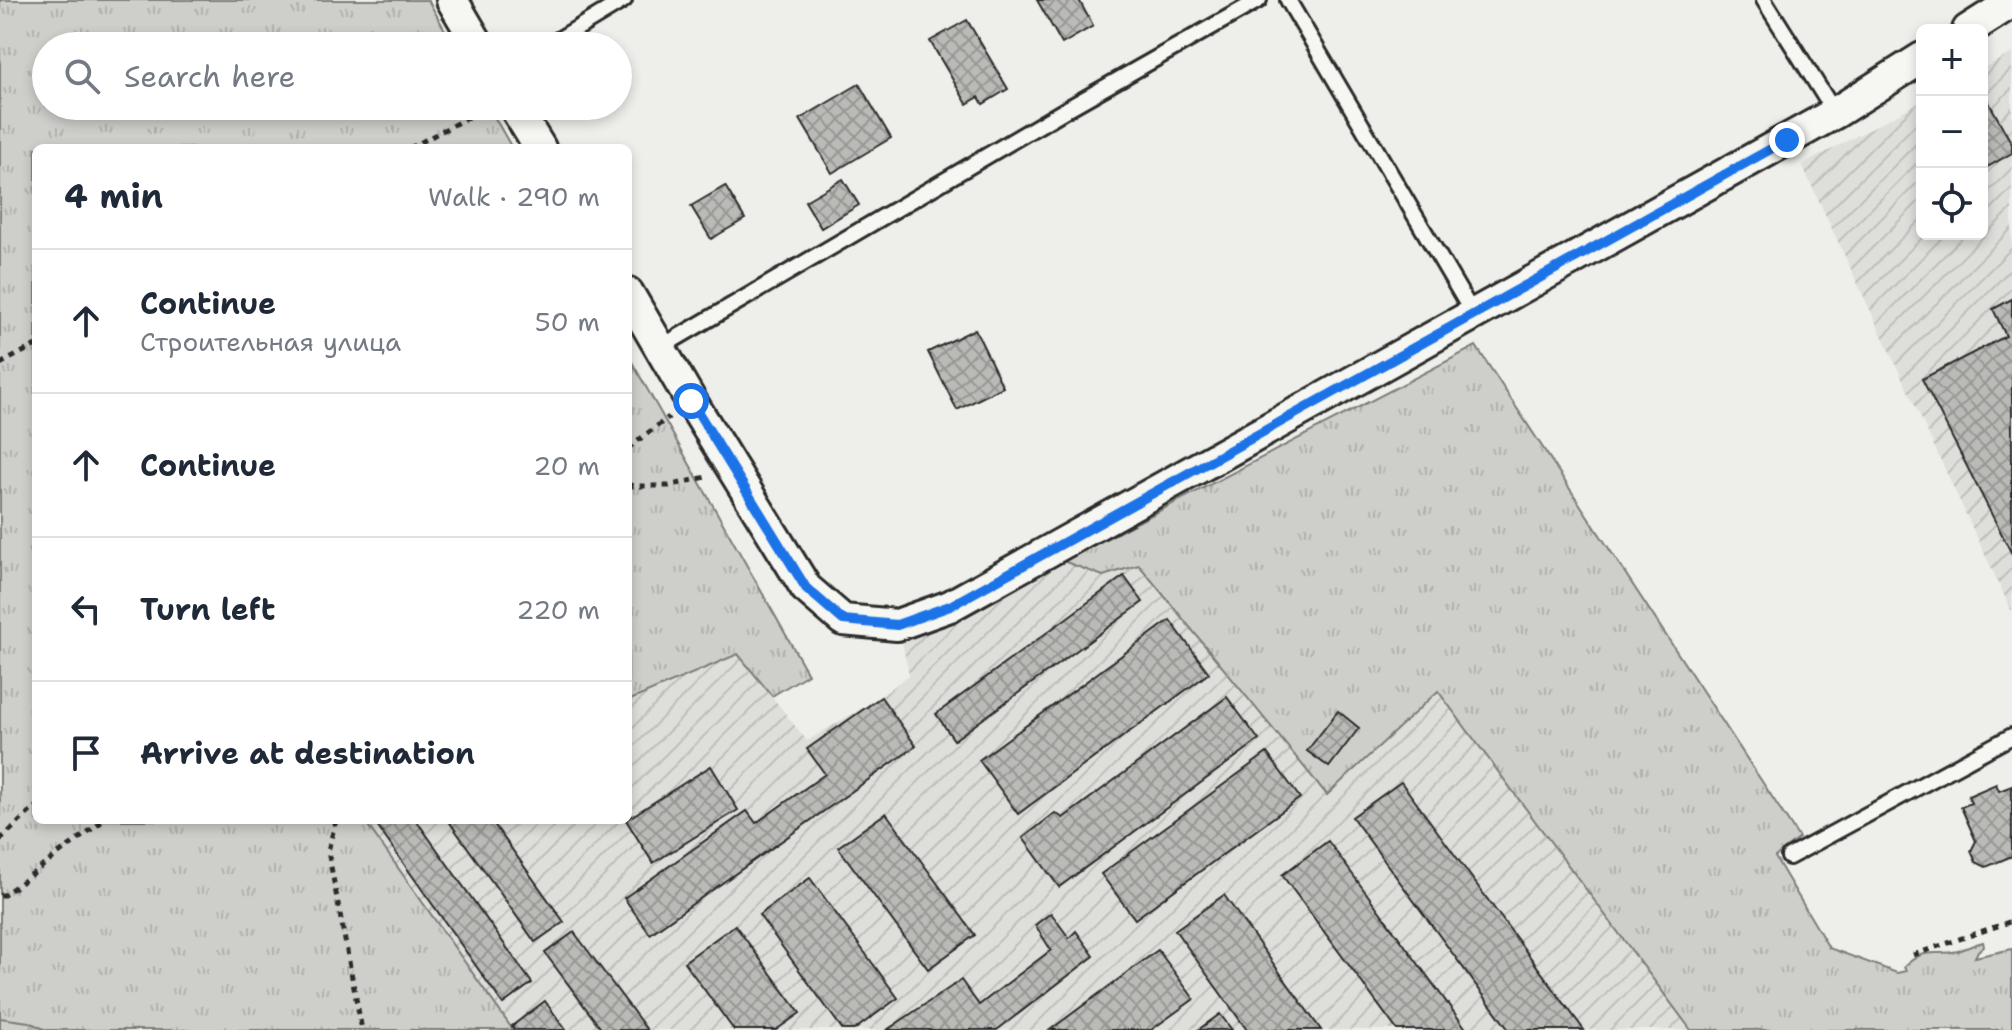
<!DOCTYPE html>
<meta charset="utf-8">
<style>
body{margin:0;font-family:"Shantell Sans",sans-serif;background:#f2f2f3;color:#1f2937}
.controls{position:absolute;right:24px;top:24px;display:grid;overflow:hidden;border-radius:12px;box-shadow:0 4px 12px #0003}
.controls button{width:72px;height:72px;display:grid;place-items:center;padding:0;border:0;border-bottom:2px solid #e0e1e3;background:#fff;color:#1f2937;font:40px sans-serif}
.stop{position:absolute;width:24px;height:24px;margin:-18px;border:6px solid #1a73e8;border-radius:50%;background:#fff}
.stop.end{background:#1a73e8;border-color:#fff;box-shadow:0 2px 8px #0008}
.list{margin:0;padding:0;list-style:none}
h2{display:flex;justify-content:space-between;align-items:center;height:104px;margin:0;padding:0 32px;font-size:34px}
h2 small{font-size:26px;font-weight:400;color:#747a83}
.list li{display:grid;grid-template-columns:52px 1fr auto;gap:24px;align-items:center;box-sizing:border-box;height:144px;padding:0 32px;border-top:2px solid #e0e1e3}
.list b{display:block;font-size:30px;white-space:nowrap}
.list p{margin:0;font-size:26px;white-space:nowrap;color:#747a83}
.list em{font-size:26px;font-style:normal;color:#747a83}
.icon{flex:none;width:44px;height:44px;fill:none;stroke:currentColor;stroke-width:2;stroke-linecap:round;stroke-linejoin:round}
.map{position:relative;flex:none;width:2012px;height:1030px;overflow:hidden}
.search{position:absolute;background:#fff;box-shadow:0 4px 12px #0003;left:32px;top:32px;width:600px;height:88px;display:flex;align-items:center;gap:20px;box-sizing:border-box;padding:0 28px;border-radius:44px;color:#747a83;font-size:30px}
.panel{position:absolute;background:#fff;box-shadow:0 4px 12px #0003;left:32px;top:144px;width:600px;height:680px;border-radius:12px}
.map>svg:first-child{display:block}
.industrial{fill:url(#industrial-furrows)}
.grass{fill:url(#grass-tufts);stroke:#7c7c7a;stroke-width:2}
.forest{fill:url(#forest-firs);stroke:#7c7c7a;stroke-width:2}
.building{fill:url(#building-cross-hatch);stroke:#2b2b2b;stroke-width:2}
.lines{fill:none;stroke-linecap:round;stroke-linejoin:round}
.service-casing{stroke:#2b2b2b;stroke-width:20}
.minor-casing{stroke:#2b2b2b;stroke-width:36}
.path{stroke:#2b2b2b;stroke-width:5;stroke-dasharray:6 6;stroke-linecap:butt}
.service{stroke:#f6f6f2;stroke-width:14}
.minor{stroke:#f6f6f2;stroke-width:30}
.route{stroke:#1a73e8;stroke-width:10}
</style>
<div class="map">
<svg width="2012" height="1030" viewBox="0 0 2012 1030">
<defs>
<pattern id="industrial-furrows" width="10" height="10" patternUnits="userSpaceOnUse" patternTransform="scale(2)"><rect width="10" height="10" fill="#dededb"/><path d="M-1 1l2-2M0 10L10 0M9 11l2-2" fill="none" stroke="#bfbfbc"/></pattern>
<pattern id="grass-tufts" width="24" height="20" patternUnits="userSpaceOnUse" patternTransform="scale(2)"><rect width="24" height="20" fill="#cececa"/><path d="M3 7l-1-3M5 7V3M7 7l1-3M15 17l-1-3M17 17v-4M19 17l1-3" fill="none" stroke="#b1b1ae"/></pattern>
<pattern id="forest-firs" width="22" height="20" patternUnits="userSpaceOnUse" patternTransform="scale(2)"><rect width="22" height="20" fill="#cececa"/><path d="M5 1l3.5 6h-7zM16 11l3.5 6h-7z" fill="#b1b1ae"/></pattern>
<pattern id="building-cross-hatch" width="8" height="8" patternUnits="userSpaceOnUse" patternTransform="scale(2)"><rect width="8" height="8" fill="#babab7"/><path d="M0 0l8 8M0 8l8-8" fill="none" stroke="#979795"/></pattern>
</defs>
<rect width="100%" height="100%" fill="#eeeeea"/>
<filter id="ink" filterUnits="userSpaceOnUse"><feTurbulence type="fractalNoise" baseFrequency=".0125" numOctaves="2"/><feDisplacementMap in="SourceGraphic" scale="16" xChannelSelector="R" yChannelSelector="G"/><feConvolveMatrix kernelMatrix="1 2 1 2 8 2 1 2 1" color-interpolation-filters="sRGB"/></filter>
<g filter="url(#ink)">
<g class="industrial">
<polygon points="2012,53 2012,612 1802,165 1922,101 1922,234 1982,234 1982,69"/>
<polygon points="1063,561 1103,576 1139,565 1327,795 1437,690 1691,1030 513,1030 364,820 628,820 628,701 738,653 807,741 880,697 909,675 902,642"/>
</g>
<g class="grass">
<polygon points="0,0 428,0 454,46 46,46 46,106 488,106 512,148 36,148 36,820 364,820 513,1030 0,1030"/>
<path d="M1476 346 1799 838 1775 857 1829 948 1897 973 1906 971 1904 967C1927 945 1933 957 1958 951 1967 948 1975 944 1983 942L1984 946 1978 951 1975 957 2012 949V1030H1691L1438 691 1327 795 1139 565 1103 576 1063 561Z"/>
<polygon points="628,355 808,674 772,696 738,654 628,701"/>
</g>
<polygon class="forest" points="0,1018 29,1022 46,1030 0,1030"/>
<g class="building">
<polygon points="1037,0 1079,0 1093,26 1062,44"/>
<polygon points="967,20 1008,89 983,104 979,97 967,104 930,41"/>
<polygon points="859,84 891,138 832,173 800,119"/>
<polygon points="1982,90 2012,144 2012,153 1982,170"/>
<polygon points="843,179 859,205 821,228 805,201"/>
<polygon points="725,186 745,219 711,239 691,206"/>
<polygon points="2012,299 2012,554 1922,379 2006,336 1993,309"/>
<polygon points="975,329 1003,387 957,410 928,352"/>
<polygon points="1124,576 1143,602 954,740 936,714"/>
<polygon points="1170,620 1209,673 1018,814 979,760"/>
<polygon points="881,697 916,746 650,934 624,898 747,811 756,823 825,774 807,749"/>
<polygon points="1227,697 1259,740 1059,887 1023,838 1055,813 1063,818"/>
<polygon points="1338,711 1359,728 1329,767 1307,751"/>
<polygon points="1267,753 1300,798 1135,919 1101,874"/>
<polygon points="711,766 738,810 653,863 626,820"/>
<polygon points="1401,782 1584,1030 1509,1030 1352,817"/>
<polygon points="1996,784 1999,791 2012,786 2012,856 1986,867 1976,862 1971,851 1976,841 1961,807 1971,803 1968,796"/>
<polygon points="886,813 975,935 928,969 838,847"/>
<polygon points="379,820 416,820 532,983 503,1004 375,823"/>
<polygon points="448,820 491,820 564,922 535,942"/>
<polygon points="1328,841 1467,1030 1397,1030 1282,875"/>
<polygon points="810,878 898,998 854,1030 843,1030 759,915"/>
<polygon points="1224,895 1321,1030 1247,1030 1175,930"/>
<polygon points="1051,913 1069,938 1076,931 1094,956 997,1030 887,1030 961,980 979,1005 1051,950 1035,925"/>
<polygon points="735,925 800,1013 776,1030 734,1030 684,962"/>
<polygon points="574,932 647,1030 602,1030 545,953"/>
<polygon points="1158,950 1194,999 1151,1030 1050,1030"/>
<polygon points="545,1001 566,1030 515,1030 512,1026"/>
<polygon points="1220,1014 1232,1030 1198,1030"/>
</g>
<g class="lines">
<g class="service-casing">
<g id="service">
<polyline points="1288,0 1473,314"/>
<polyline points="1764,0 1835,113"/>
<polyline points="548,46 624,0"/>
<polyline points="661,347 1065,110 1259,0"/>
<polyline points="1789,857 2012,736"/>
</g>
</g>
<g class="minor-casing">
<g id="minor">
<polyline points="452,0 479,46"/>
<polyline points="1968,30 2012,2"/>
<polyline points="514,106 540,148"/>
<polyline points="628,293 691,401 806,588 843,620 897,625 950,606 1835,113 1922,58"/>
</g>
</g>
<g class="path">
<polyline points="410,148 485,108"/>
<polyline points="0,364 36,345"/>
<polyline points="628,448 669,417"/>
<polyline points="628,484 633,486 669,486 706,477"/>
<polyline points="336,820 328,851 362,1030"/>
<polyline points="0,840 36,806"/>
<polyline points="0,895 4,895 104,820"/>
<polyline points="1913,955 2012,921"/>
</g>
<use href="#service" class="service"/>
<use href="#minor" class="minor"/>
</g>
</g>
<g class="lines" filter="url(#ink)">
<polyline class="route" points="691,401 806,588 843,620 897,625 950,606 1787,140"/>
</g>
</svg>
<div class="controls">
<button>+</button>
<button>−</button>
<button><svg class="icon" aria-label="locate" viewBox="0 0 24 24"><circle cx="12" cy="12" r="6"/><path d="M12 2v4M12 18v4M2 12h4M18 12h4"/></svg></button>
</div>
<div class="stop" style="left:691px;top:401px"></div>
<div class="stop end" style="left:1787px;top:140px"></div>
<div class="search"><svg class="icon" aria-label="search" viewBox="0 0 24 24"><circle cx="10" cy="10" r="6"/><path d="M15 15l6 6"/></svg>Search here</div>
<section class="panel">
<h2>4 min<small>Walk · 290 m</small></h2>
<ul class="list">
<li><svg class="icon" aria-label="ahead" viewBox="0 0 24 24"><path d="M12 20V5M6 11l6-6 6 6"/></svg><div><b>Continue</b><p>Строительная улица</p></div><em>50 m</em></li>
<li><svg class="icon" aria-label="ahead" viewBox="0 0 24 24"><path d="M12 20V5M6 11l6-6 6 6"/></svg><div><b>Continue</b></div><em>20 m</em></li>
<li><svg class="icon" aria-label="left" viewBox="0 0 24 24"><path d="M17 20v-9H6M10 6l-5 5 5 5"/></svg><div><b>Turn left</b></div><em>220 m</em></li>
<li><svg class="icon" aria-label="arrive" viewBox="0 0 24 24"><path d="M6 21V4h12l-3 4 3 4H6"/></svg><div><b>Arrive at destination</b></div></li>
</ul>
</section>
</div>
